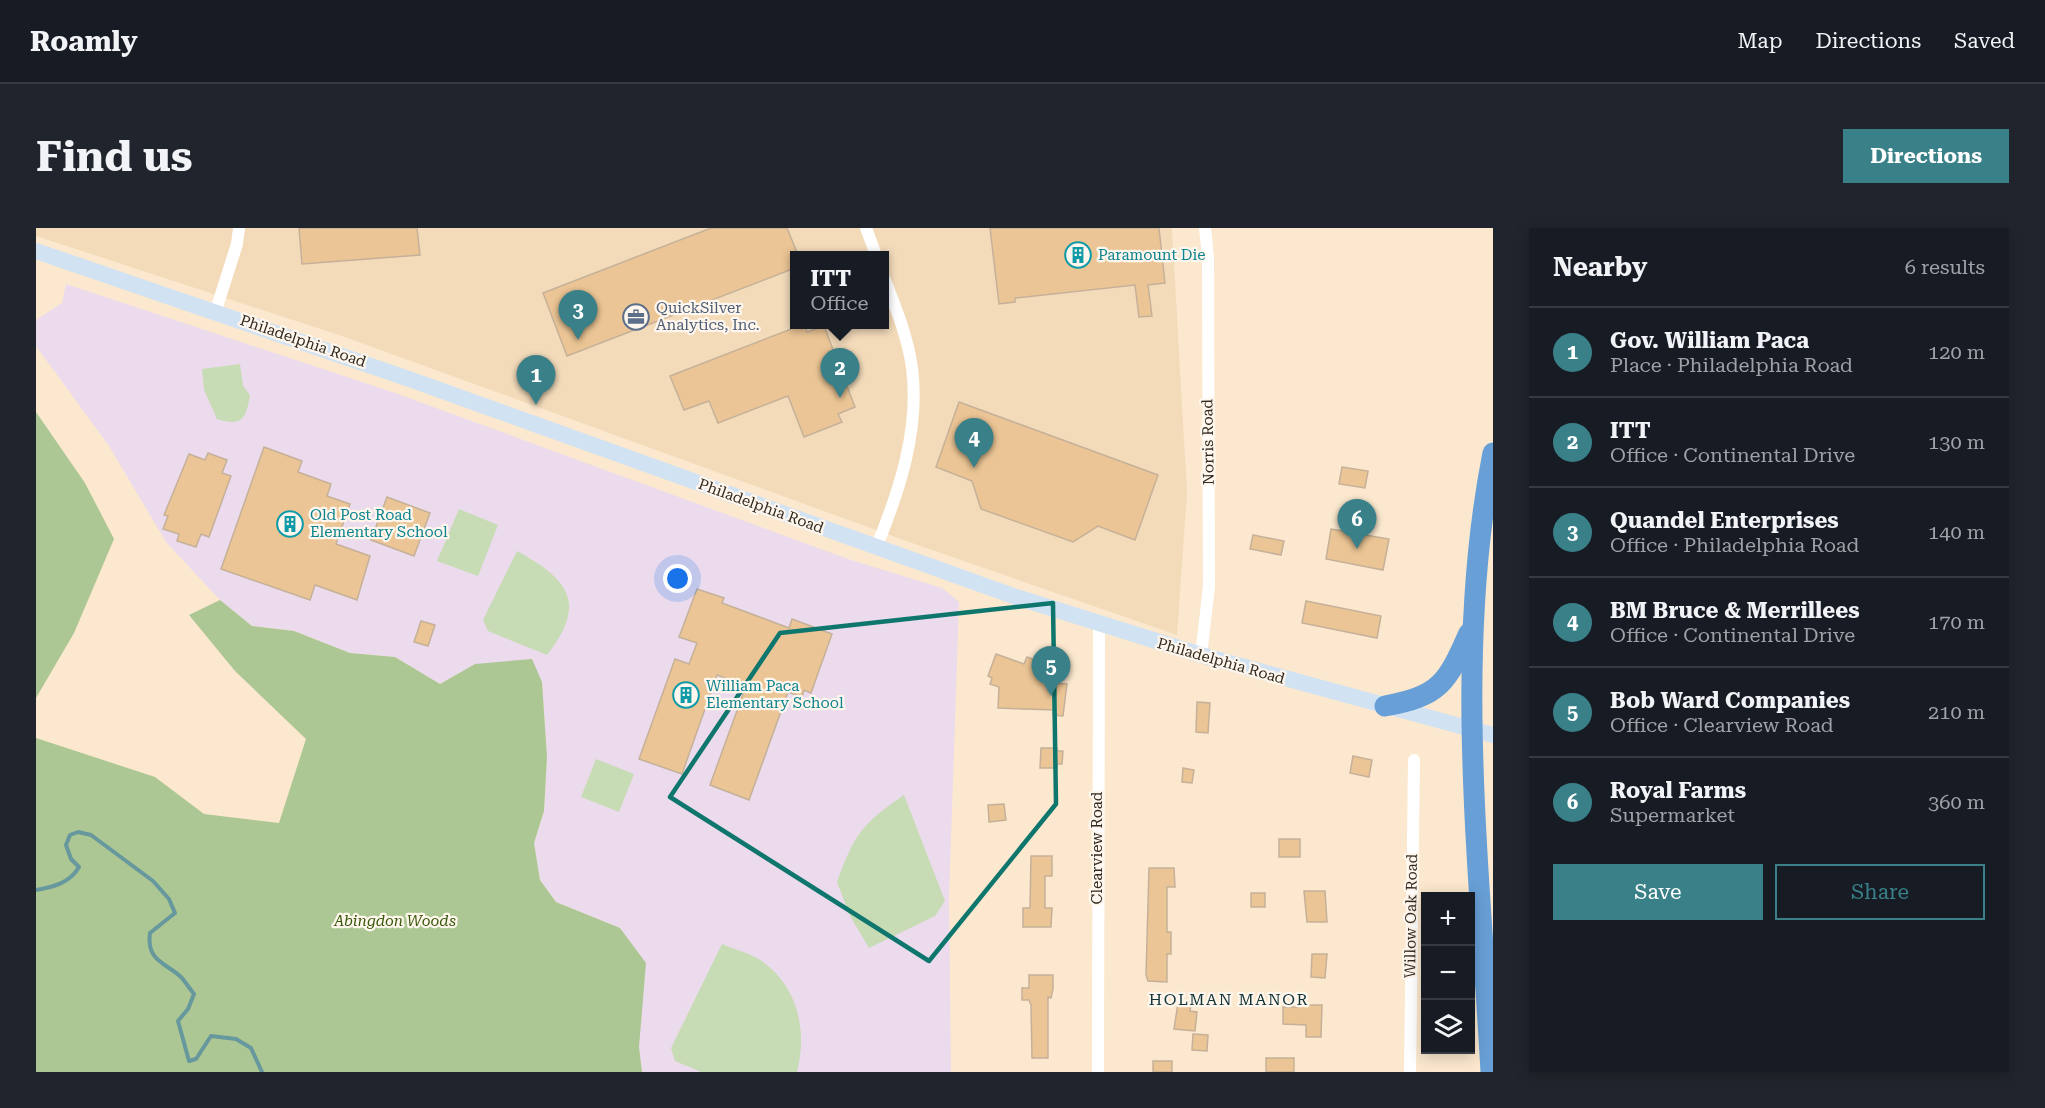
<!DOCTYPE html>
<meta charset="utf-8">
<style>
body{margin:0;font-family:"Roboto Serif",serif;background:#20242c;color:#f1f3f6}
.controls{position:absolute;right:18px;bottom:18px;display:grid;overflow:hidden;border-radius:0px;box-shadow:0 3px 15px #0003}
.controls button{width:54px;height:54px;display:grid;place-items:center;padding:0;border:0;border-bottom:2px solid #363941;background:#171b24;color:#f1f3f6;font:30px sans-serif}
.you{position:absolute;left:642px;top:351px;width:21px;height:21px;margin:-15px;border:4px solid #fff;border-radius:50%;background:#1a73e8;box-shadow:0 0 0 9px #1a73e833}
.badge{display:grid;place-items:center;width:39px;height:39px;border-radius:50%;background:#398089;color:#fff;font-size:20px;font-weight:700}
.pin{position:absolute;translate:-50% -50px;filter:drop-shadow(0 2px 3px #0008)}
.pin::after{content:'';position:absolute;top:32px;width:21px;height:18px;background:inherit;clip-path:polygon(0 0,100% 0,50% 100%)}
.popup{position:absolute;left:754px;top:23px;width:99px;height:78px;box-sizing:border-box;display:grid;place-content:center;border-radius:0px;background:#171b24;filter:drop-shadow(0 2px 4px #0005);font-size:20px;white-space:nowrap;color:#9ea1a6}
.popup b{font-size:22px;color:#f1f3f6}
.popup::after{content:'';position:absolute;left:50%;top:100%;margin-left:-12px;border:12px solid transparent;border-top-color:#171b24}
.list{margin:0;padding:0;list-style:none}
h2{display:flex;justify-content:space-between;align-items:center;height:78px;margin:0;padding:0 24px;font-size:26px}
h2 small{font-size:20px;font-weight:400;color:#9ea1a6}
.list li{display:grid;grid-template-columns:39px 1fr auto;gap:18px;align-items:center;box-sizing:border-box;height:90px;padding:0 24px;border-top:2px solid #363941}
.list b{display:block;font-size:22px;white-space:nowrap}
.list p{margin:0;font-size:20px;white-space:nowrap;color:#9ea1a6}
.list em{font-size:20px;font-style:normal;color:#9ea1a6}
.actions{display:flex;gap:12px;padding:18px 24px}
.actions a{flex:1;padding:14px 0;border:2px solid #398089;border-radius:0px;text-align:center;font-size:21px;color:#398089}
.actions .main{background:#398089;color:#fff}
.icon{flex:none;width:33px;height:33px;fill:none;stroke:currentColor;stroke-width:2;stroke-linecap:round;stroke-linejoin:round}
.map{position:relative;flex:none;width:1457px;height:844px;overflow:hidden;border-radius:0px}
header{display:flex;align-items:center;gap:36px;box-sizing:border-box;height:84px;padding:0 30px;background:#171b24;border-bottom:2px solid #363941}
header strong{font-size:28px}
nav{display:flex;gap:33px;margin-inline-start:auto;font-size:21px}
.intro{display:flex;align-items:center;justify-content:space-between;box-sizing:border-box;height:144px;padding:0 36px}
h1{margin:0;font-size:42px}
.button{padding:15px 27px;border-radius:0px;background:#398089;color:#fff;font-size:21px;font-weight:700}
main{display:flex;gap:36px;padding:0 36px}
aside{flex:1;background:#171b24;border-radius:0px;box-shadow:0 3px 15px #0003}
.map>svg:first-child{display:block}
.built{fill:#f3dbba;fill-rule:evenodd}
.education{fill:#ebdbed}
.green{fill:#c7dcb4}
.forest{fill:#acc793}
.lines{fill:none;stroke-linecap:round;stroke-linejoin:round}
.stream{stroke:#66989e;stroke-width:4}
.building{fill:#ebc595;stroke:#c5b199;stroke-width:1.5}
.street{stroke:#fff;stroke-width:12}
.secondary{stroke:#d1e2f3;stroke-width:16}
.highway{stroke:#679fd6;stroke-width:21}
.marked{fill:none;stroke:#0f766e;stroke-width:4.5;stroke-linejoin:round}
.labels{text-anchor:middle;stroke-width:4.5;stroke-linejoin:round;paint-order:stroke}
.culture-label{font-size:15px;fill:#0d838f;stroke:#fff7ed;text-anchor:start}
.service-label{font-size:15px;fill:#4e5e75;stroke:#fff7ed;text-anchor:start}
.street-label{font-size:15px;fill:#30291f;stroke:#fff7ed}
.park-label{font-size:15px;font-style:italic;fill:#38570b;stroke:#fff7ed}
.neighbourhood-label{font-size:16px;letter-spacing:1.5px;fill:#113337;stroke:#fff7ed}
</style>
<header>
<strong>Roamly</strong>
<nav><a>Map</a><a>Directions</a><a>Saved</a></nav>
</header>
<div class="intro"><h1>Find us</h1><a class="button">Directions</a></div>
<main>
<div class="map">
<svg width="1457" height="844" viewBox="0 0 1457 844">
<rect width="100%" height="100%" fill="#fbe8ce"/>
<path class="built" d="M0 0H1136L1151 265 1141 407 873 314 303 107 0 8ZM759 27H849V96H759Z"/>
<polygon class="education" points="30,56 359,165 815,332 906,360 923,374 913,670 915,844 606,844 584,700 520,674 504,652 498,615 508,583 511,529 506,454 439,436 404,456 359,429 314,425 258,403 216,398 184,372 130,314 73,218 0,118 0,92 26,75"/>
<g class="green">
<path d="M204 136 207 158 214 167C210 191 206 199 181 191L168 162 166 141Z"/>
<polygon points="423,281 462,297 442,348 401,333"/>
<path d="M481 323C534 352 551 376 511 427L452 403 447 392Z"/>
<polygon points="560,531 598,546 583,584 545,569"/>
<path d="M868 567 909 673 899 688 833 720 814 688 801 654C818 606 826 596 868 567Z"/>
<path d="M686 716C697 721 710 724 721 730 761 755 772 800 761 844H665L639 833 635 820Z"/>
</g>
<g class="forest">
<polygon points="0,184 49,255 78,311 38,405 0,470"/>
<polygon points="184,372 216,398 258,403 314,425 359,429 404,456 439,436 496,431 506,454 511,529 508,583 498,615 504,652 520,674 584,700 610,735 603,819 606,844 0,844 0,510 119,549 168,586 243,595 270,511 199,443 153,387"/>
</g>
<g class="lines">
<path class="stream" d="M0 662C17 659 34 655 43 639L35 631 30 617 34 607 42 604 55 607 117 653 133 671 139 685 114 705C110 734 131 735 146 750 150 755 154 761 158 766L152 781 142 793 153 833 160 831 175 808 200 811 215 820 226 844"/>
</g>
<g class="building">
<polygon points="263,0 381,0 384,27 266,36"/>
<polygon points="675,0 751,0 762,27 759,27 759,40 531,128 507,65"/>
<polygon points="954,0 1123,0 1129,55 1112,57 1116,88 1103,89 1099,57 979,70 979,74 963,76"/>
<polygon points="768,96 771,104 788,98 819,179 802,186 806,194 768,209 752,168 682,195 673,173 648,182 634,148"/>
<polygon points="923,174 1122,247 1099,312 1062,298 1037,314 945,281 936,253 900,239"/>
<polygon points="228,219 266,233 262,244 295,256 291,268 314,276 300,316 334,328 321,372 279,357 274,372 185,341"/>
<polygon points="172,225 191,232 186,245 195,248 173,309 165,306 160,319 141,313 143,306 127,301 132,288 128,287 153,226 169,232"/>
<polygon points="1306,239 1332,243 1329,260 1303,256"/>
<polygon points="351,269 394,285 378,328 335,312"/>
<polygon points="1295,301 1353,311 1347,342 1290,331"/>
<polygon points="1217,307 1248,313 1245,327 1214,321"/>
<polygon points="661,361 688,370 686,375 753,400 756,391 796,406 775,465 768,462 766,469 752,464 713,572 674,557 710,458 681,447 646,546 603,531 639,431 653,436 661,415 643,409"/>
<polygon points="1270,373 1345,388 1341,410 1266,395"/>
<polygon points="385,393 399,397 392,418 378,414"/>
<polygon points="960,426 988,436 991,429 1020,440 1015,455 1031,456 1027,488 1017,487 1018,482 962,480 963,459 954,456 956,450 952,448"/>
<polygon points="1161,474 1174,475 1172,505 1160,504"/>
<polygon points="1005,520 1021,520 1021,523 1027,523 1026,536 1021,536 1021,540 1004,540"/>
<polygon points="1317,528 1336,532 1333,549 1314,545"/>
<polygon points="1147,540 1158,542 1156,555 1146,554"/>
<polygon points="968,576 970,592 953,594 952,577"/>
<rect x="1243" y="611" width="21" height="18"/>
<polygon points="995,628 1016,628 1016,648 1009,648 1009,680 1016,680 1015,699 987,699 987,680 994,680"/>
<polygon points="1113,640 1138,640 1139,659 1131,659 1131,704 1135,704 1135,726 1131,726 1131,754 1112,753 1110,747"/>
<polygon points="1268,663 1289,663 1291,694 1271,694"/>
<rect x="1215" y="665" width="14" height="14"/>
<polygon points="1276,726 1291,726 1289,750 1275,749"/>
<polygon points="993,747 1017,747 1017,761 1015,770 1012,769 1012,830 996,830 995,777 993,772 986,772 986,760 993,760"/>
<polygon points="1142,775 1155,776 1154,783 1161,784 1159,803 1138,801"/>
<polygon points="1262,777 1286,777 1285,809 1270,809 1270,797 1247,796 1247,779 1262,779"/>
<polygon points="1157,806 1172,807 1171,823 1156,822"/>
<rect x="1230" y="830" width="28" height="14"/>
<rect x="1117" y="833" width="19" height="11"/>
</g>
<g class="lines">
<g class="street">
<polyline points="830,0 840,27"/>
<polyline points="180,82 201,16 203,0"/>
<path d="M840 320C863 264 884 202 876 140 872 110 860 80 849 52"/>
<polyline points="1165,427 1173,359 1172,29 1169,0"/>
<polyline points="1062,844 1063,397"/>
<polyline points="1374,844 1378,532"/>
</g>
<polyline class="secondary" points="0,23 376,152 980,369 1165,427 1457,507"/>
<g class="highway">
<path d="M1349 478C1404 468 1411 455 1433 405"/>
<path d="M1455 844C1444 641 1417 426 1457 225"/>
</g>
</g>
<path class="marked" d="M1017 375 1020 576 893 733 634 569 744 405Z"/>
<defs>
<g id="building-ring" transform="scale(1.35)"><circle r="9.5" fill="#fff7ed" stroke="#0f9aa8" stroke-width="1.5"/><path d="M-4-6H4V6H1V3H-1V6H-4ZM-2.5-4.3h1.7v1.8h-1.7ZM.8-4.3h1.7v1.8H.8ZM-2.5-1h1.7V.8h-1.7ZM.8-1h1.7V.8H.8Z" fill="#0f9aa8"/></g>
<g id="office-ring" transform="scale(1.35)"><circle r="9.5" fill="#fff7ed" stroke="#5c6f8a" stroke-width="1.5"/><path d="M-6-3h4V-5.5h4V-3h4V5H-6ZM-1-4.5V-3h2v-1.5ZM-6 0V1H6V0Z" fill="#5c6f8a"/></g>
</defs>
<g fill-rule="evenodd">
<use href="#building-ring" x="1042" y="27"/>
<use href="#office-ring" x="600" y="89"/>
<use href="#building-ring" x="254" y="296"/>
<use href="#building-ring" x="650" y="467"/>
</g>
<g class="labels">
<g class="culture-label">
<text x="1062" y="32">Paramount Die</text>
<text x="274" y="292">Old Post Road<tspan x="274" dy="17">Elementary School</tspan></text>
<text x="670" y="463">William Paca<tspan x="670" dy="17">Elementary School</tspan></text>
</g>
<g class="service-label">
<text x="620" y="85">QuickSilver<tspan x="620" dy="17">Analytics, Inc.</tspan></text>
</g>
<g class="street-label">
<text transform="translate(267 113) rotate(19)" y="5">Philadelphia Road</text>
<text transform="translate(1172 214) rotate(-91)" y="5">Norris Road</text>
<text transform="translate(725 278) rotate(20)" y="5">Philadelphia Road</text>
<text transform="translate(1185 433) rotate(16)" y="5">Philadelphia Road</text>
<text transform="translate(1061 620) rotate(-90)" y="5">Clearview Road</text>
<text transform="translate(1375 688) rotate(-89)" y="5">Willow Oak Road</text>
</g>
<g class="park-label">
<text x="359" y="698">Abingdon Woods</text>
</g>
<g class="neighbourhood-label">
<text x="1193" y="777">HOLMAN MANOR</text>
</g>
</g>
</svg>
<div class="controls">
<button>+</button>
<button>−</button>
<button><svg class="icon" aria-label="layers" viewBox="0 0 24 24"><path d="M12 4l9 5-9 5-9-5zM3 14l9 5 9-5"/></svg></button>
</div>
<div class="you"></div>
<div class="pin badge" style="left:500px;top:177px">1</div>
<div class="pin badge" style="left:804px;top:170px">2</div>
<div class="popup"><b>ITT</b>Office</div>
<div class="pin badge" style="left:542px;top:112px">3</div>
<div class="pin badge" style="left:938px;top:240px">4</div>
<div class="pin badge" style="left:1015px;top:468px">5</div>
<div class="pin badge" style="left:1321px;top:321px">6</div>
</div>
<aside>
<h2>Nearby<small>6 results</small></h2>
<ul class="list">
<li><span class="badge">1</span><div><b>Gov. William Paca</b><p>Place · Philadelphia Road</p></div><em>120 m</em></li>
<li><span class="badge">2</span><div><b>ITT</b><p>Office · Continental Drive</p></div><em>130 m</em></li>
<li><span class="badge">3</span><div><b>Quandel Enterprises</b><p>Office · Philadelphia Road</p></div><em>140 m</em></li>
<li><span class="badge">4</span><div><b>BM Bruce &amp; Merrillees</b><p>Office · Continental Drive</p></div><em>170 m</em></li>
<li><span class="badge">5</span><div><b>Bob Ward Companies</b><p>Office · Clearview Road</p></div><em>210 m</em></li>
<li><span class="badge">6</span><div><b>Royal Farms</b><p>Supermarket</p></div><em>360 m</em></li>
</ul>
<div class="actions"><a class="main">Save</a><a>Share</a></div>
</aside>
</main>
